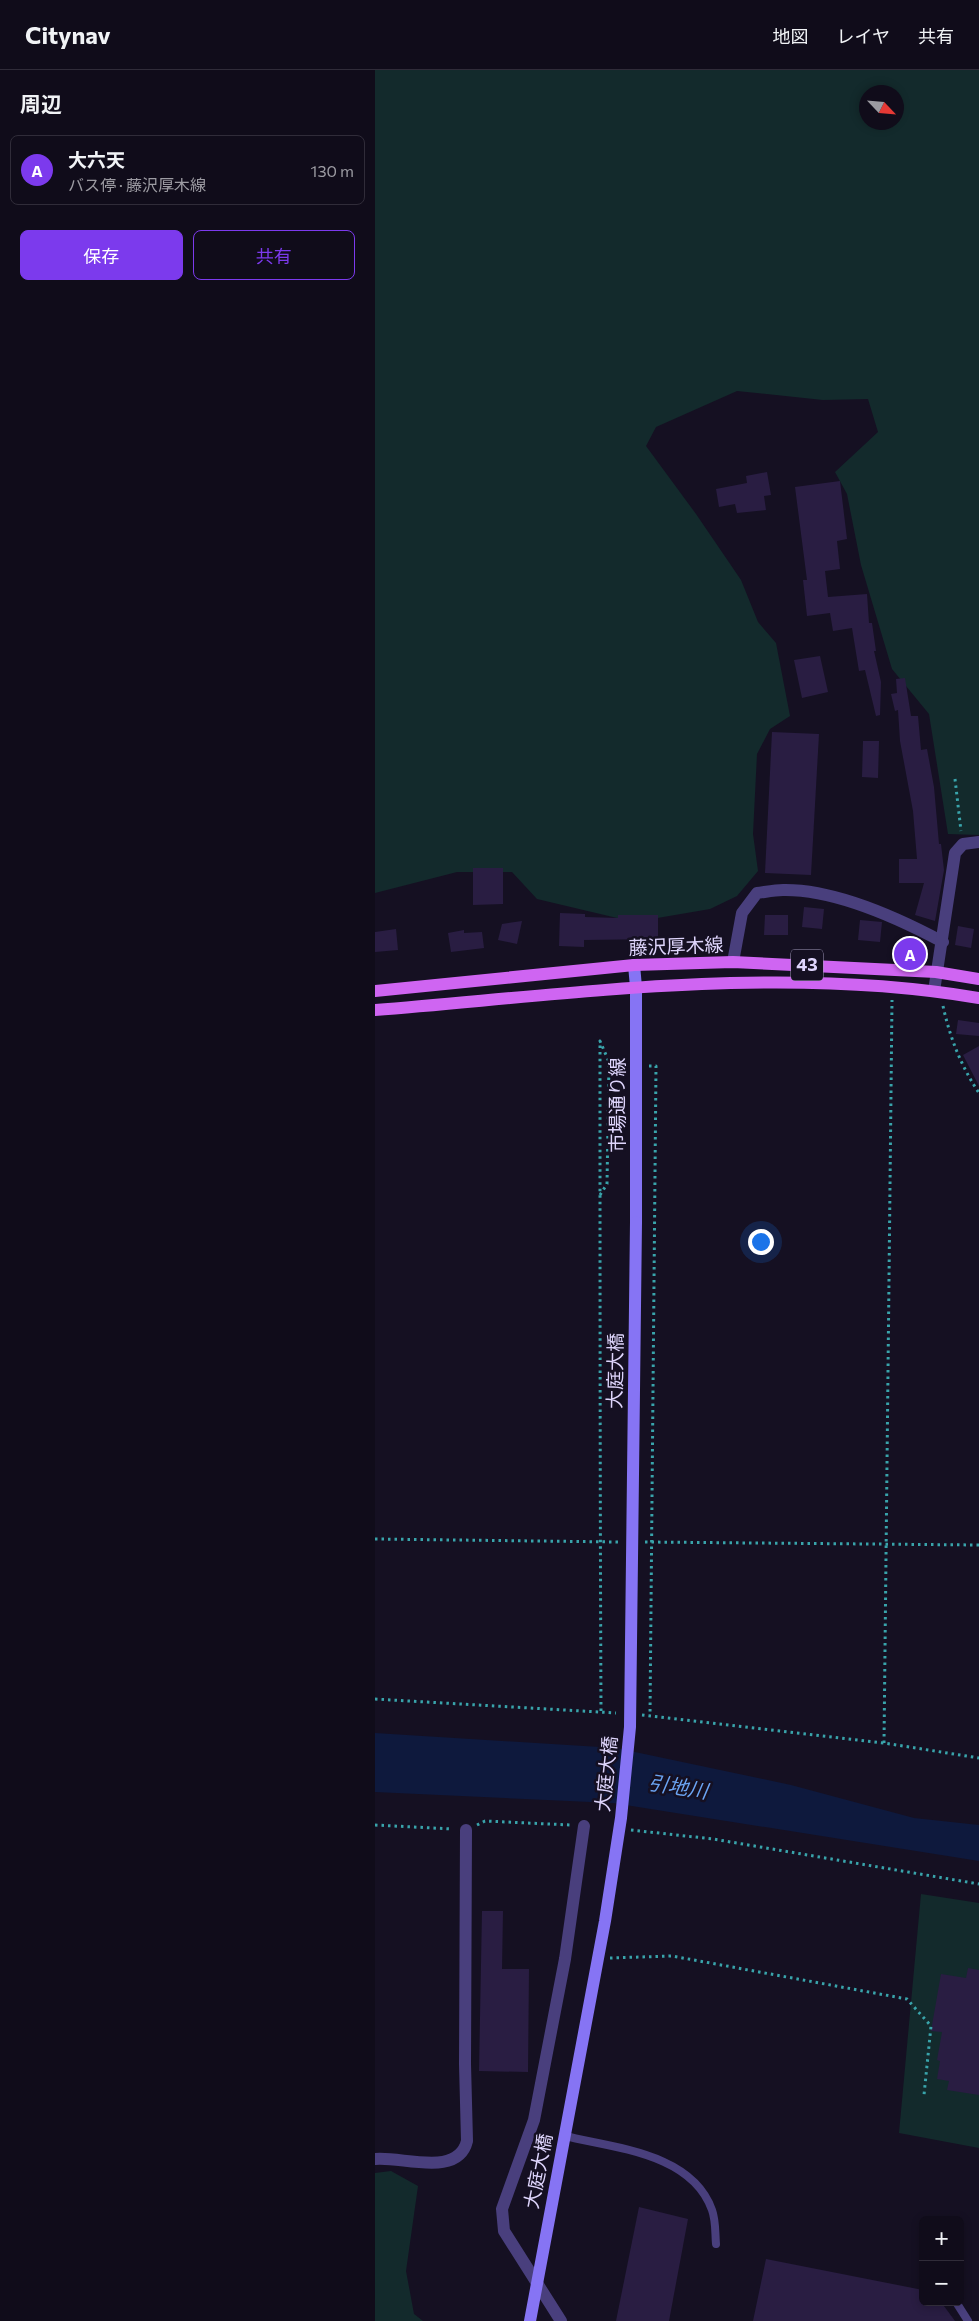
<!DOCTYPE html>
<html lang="ja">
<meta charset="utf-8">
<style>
body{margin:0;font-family:Commissioner,"Noto Sans JP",sans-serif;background:#1e1a27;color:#f1f3f6}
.controls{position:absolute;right:15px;bottom:15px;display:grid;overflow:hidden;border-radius:8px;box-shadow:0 2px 8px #0003}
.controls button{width:45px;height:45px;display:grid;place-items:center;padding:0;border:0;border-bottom:1px solid #302c39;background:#100c1a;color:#f1f3f6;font:25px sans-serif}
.compass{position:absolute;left:484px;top:15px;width:45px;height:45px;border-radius:50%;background:#100c1a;box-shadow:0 2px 8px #0003;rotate:116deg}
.you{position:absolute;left:385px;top:1171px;width:18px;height:18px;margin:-12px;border:4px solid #fff;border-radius:50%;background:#1a73e8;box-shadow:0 0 0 8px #1a73e833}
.badge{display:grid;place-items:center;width:32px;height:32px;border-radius:50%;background:#7c3aed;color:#fff;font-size:16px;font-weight:700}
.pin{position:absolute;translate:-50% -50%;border:2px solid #fff;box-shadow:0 1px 5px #0006}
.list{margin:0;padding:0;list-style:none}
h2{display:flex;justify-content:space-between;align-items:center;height:65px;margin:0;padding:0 20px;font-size:21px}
h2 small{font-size:16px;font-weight:400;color:#9c9ba2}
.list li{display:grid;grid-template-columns:32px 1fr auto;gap:15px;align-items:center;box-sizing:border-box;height:70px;margin:0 10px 10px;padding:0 10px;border:1px solid #302c39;border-radius:8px}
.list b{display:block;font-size:19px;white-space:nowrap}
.list p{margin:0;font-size:16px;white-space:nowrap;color:#9c9ba2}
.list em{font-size:16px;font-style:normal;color:#9c9ba2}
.actions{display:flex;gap:10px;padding:15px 20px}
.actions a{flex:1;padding:11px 0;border:1px solid #7c3aed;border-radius:8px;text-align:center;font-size:18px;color:#7c3aed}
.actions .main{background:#7c3aed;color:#fff}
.map{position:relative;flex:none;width:604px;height:2251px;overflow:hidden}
header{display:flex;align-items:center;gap:30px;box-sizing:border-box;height:70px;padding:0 25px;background:#100c1a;border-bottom:1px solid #302c39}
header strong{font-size:24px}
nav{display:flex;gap:28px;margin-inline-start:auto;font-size:18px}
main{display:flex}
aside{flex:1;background:#100c1a}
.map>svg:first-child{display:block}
.green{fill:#132a2c;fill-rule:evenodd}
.water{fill:#0e193d}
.building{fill:#291d42}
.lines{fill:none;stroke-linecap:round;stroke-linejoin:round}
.path{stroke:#39a4ab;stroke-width:3;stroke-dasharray:2.5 4;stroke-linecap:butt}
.lane{stroke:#493f7d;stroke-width:8}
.street{stroke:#493f7d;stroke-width:12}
.secondary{stroke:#8674f4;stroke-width:12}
.primary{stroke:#cf65f2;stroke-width:12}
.secondary-bridge{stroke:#8674f4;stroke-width:12}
.labels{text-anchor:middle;stroke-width:5;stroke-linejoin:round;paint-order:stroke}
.shield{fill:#151022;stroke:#a29abb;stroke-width:1}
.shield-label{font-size:18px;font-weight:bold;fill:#ded5fc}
.street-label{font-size:19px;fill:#ded5fc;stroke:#151022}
.water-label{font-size:20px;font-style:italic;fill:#6ba4f3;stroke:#151022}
</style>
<header>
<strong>Citynav</strong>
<nav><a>地図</a><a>レイヤ</a><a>共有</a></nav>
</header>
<main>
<aside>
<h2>周辺<small></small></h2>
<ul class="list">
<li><span class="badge">A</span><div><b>大六天</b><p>バス停 · 藤沢厚木線</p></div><em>130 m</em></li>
</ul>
<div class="actions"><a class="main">保存</a><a>共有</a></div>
</aside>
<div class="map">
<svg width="604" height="2251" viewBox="0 0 604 2251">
<rect width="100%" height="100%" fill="#151022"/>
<g class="green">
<path d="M0 0H604V765L573 764 554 644 517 599 486 495 472 424 460 402 503 362 493 329 448 330 362 321 281 357 271 376 321 444 366 510 383 552 401 573 415 646 395 659 382 684 378 764 383 801 362 826 335 839 259 852 162 829 137 802H82L0 823ZM492 22H522V52H492Z"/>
<polygon points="546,1824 604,1833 604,2078 524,2063"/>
<polygon points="16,2101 43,2116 31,2201 39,2244 48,2251 0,2251 0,2103"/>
</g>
<polygon class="water" points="0,1663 241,1678 416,1715 539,1748 604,1755 604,1791 238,1733 0,1722"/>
<g class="building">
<polygon points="392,402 396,425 389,426 391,440 362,443 360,434 344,437 341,419 372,413 371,406"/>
<polygon points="465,411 472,469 462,471 465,499 450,501 453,527 492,524 494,553 497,553 501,581 499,581 506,612 505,645 501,646 490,600 484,601 477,558 458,561 455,543 432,546 428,510 432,510 420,417"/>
<polygon points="445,586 453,622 427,628 419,590"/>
<polygon points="530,608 536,646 543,646 546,680 552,679 559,717 564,774 566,774 569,800 560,851 540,845 549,813 524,813 524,789 542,789 538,741 525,671 523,640 520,641 516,624 522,623 521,609"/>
<polygon points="397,662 444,664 436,805 390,803"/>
<polygon points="488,671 504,671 503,708 487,707"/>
<polygon points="98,798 128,798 128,834 98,835"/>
<polygon points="429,837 449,839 447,859 427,857"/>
<polygon points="185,843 210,844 210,847 243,848 243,845 283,845 283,869 209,870 209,877 184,876"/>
<polygon points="390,845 413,845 413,865 389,865"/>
<polygon points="485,850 507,852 505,872 483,870"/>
<polygon points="147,851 142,874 123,870 127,854"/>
<polygon points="583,856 599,859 596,878 580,875"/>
<polygon points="21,859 23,880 0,882 0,862"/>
<polygon points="89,860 89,863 107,862 109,878 76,882 73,863"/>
<polygon points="583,950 604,953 604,966 581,964"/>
<polygon points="604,976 604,1016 588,985"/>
<polygon points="107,1841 128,1841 127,1899 154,1899 153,2002 104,2001"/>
<polygon points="593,1898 604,1900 604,2025 572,2020 574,2011 562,2009 565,1991 562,1990 567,1962 556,1961 566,1904 591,1908"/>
<polygon points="264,2137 313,2149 294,2251 241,2251"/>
<polygon points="391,2189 548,2220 548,2232 566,2232 580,2251 378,2251"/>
</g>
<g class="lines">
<g class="path">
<polyline points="580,709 586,761"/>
<path d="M568 936C575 968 586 996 604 1023"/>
<polyline points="274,996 281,996 275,1645"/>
<polyline points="233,1052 242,1052"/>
<path d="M225 1125 232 1114 234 992 225 971C225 1195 225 1418 226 1641"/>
<polyline points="0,1469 243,1472"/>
<polyline points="270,1472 604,1475"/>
<polyline points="0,1629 241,1643"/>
<polyline points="267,1645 509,1673 604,1688"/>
<polyline points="509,1673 517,930"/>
<polyline points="0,1755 77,1759"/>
<polyline points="102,1755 110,1751 195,1755"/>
<polyline points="256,1760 338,1769 604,1814"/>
<polyline points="235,1888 297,1886 532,1929 556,1956 549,2025"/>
</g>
<g class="lane">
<path d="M190 2066C239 2078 317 2083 337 2140 341 2151 340 2163 341 2174"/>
<polyline points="581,2232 593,2251"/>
</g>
<g class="street">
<path d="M358 892 367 843 382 823C390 822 400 820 408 820 460 819 523 848 568 872"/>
<polyline points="559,921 580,783 588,774 604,772"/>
<path d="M0 2089C27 2086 83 2108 92 2071L90 1994 91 1760"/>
<polyline points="186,2251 129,2161 127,2139 159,2050 190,1889 209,1756"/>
</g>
<polyline class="secondary" points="259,895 261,917 261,1152"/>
<g class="primary">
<polyline points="0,921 259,895 358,892 561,902 604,909"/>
<path d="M0 940C200 924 404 894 604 928"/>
</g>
<polyline class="secondary-bridge" points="155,2251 230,1851 246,1748 255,1657 261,1152"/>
</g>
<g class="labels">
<rect class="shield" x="416" y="879.5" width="32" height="31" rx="4"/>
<g class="shield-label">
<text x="432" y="901">43</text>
</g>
<g class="street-label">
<text transform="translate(301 876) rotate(-2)" y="7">藤沢厚木線</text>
<text transform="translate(242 1035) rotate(-90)" y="7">市場通り線</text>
<text transform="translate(240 1301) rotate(-89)" y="7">大庭大橋</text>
<text transform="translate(231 1704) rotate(-84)" y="7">大庭大橋</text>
<text transform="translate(163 2101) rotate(-79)" y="7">大庭大橋</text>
</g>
<g class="water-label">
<text transform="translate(303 1717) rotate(9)" y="7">引地川</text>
</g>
</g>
</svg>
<div class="controls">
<button>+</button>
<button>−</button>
</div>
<svg class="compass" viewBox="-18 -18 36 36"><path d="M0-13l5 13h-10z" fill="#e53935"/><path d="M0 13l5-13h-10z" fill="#9c9ba2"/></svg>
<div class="you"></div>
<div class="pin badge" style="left:535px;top:884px">A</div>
</div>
</main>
